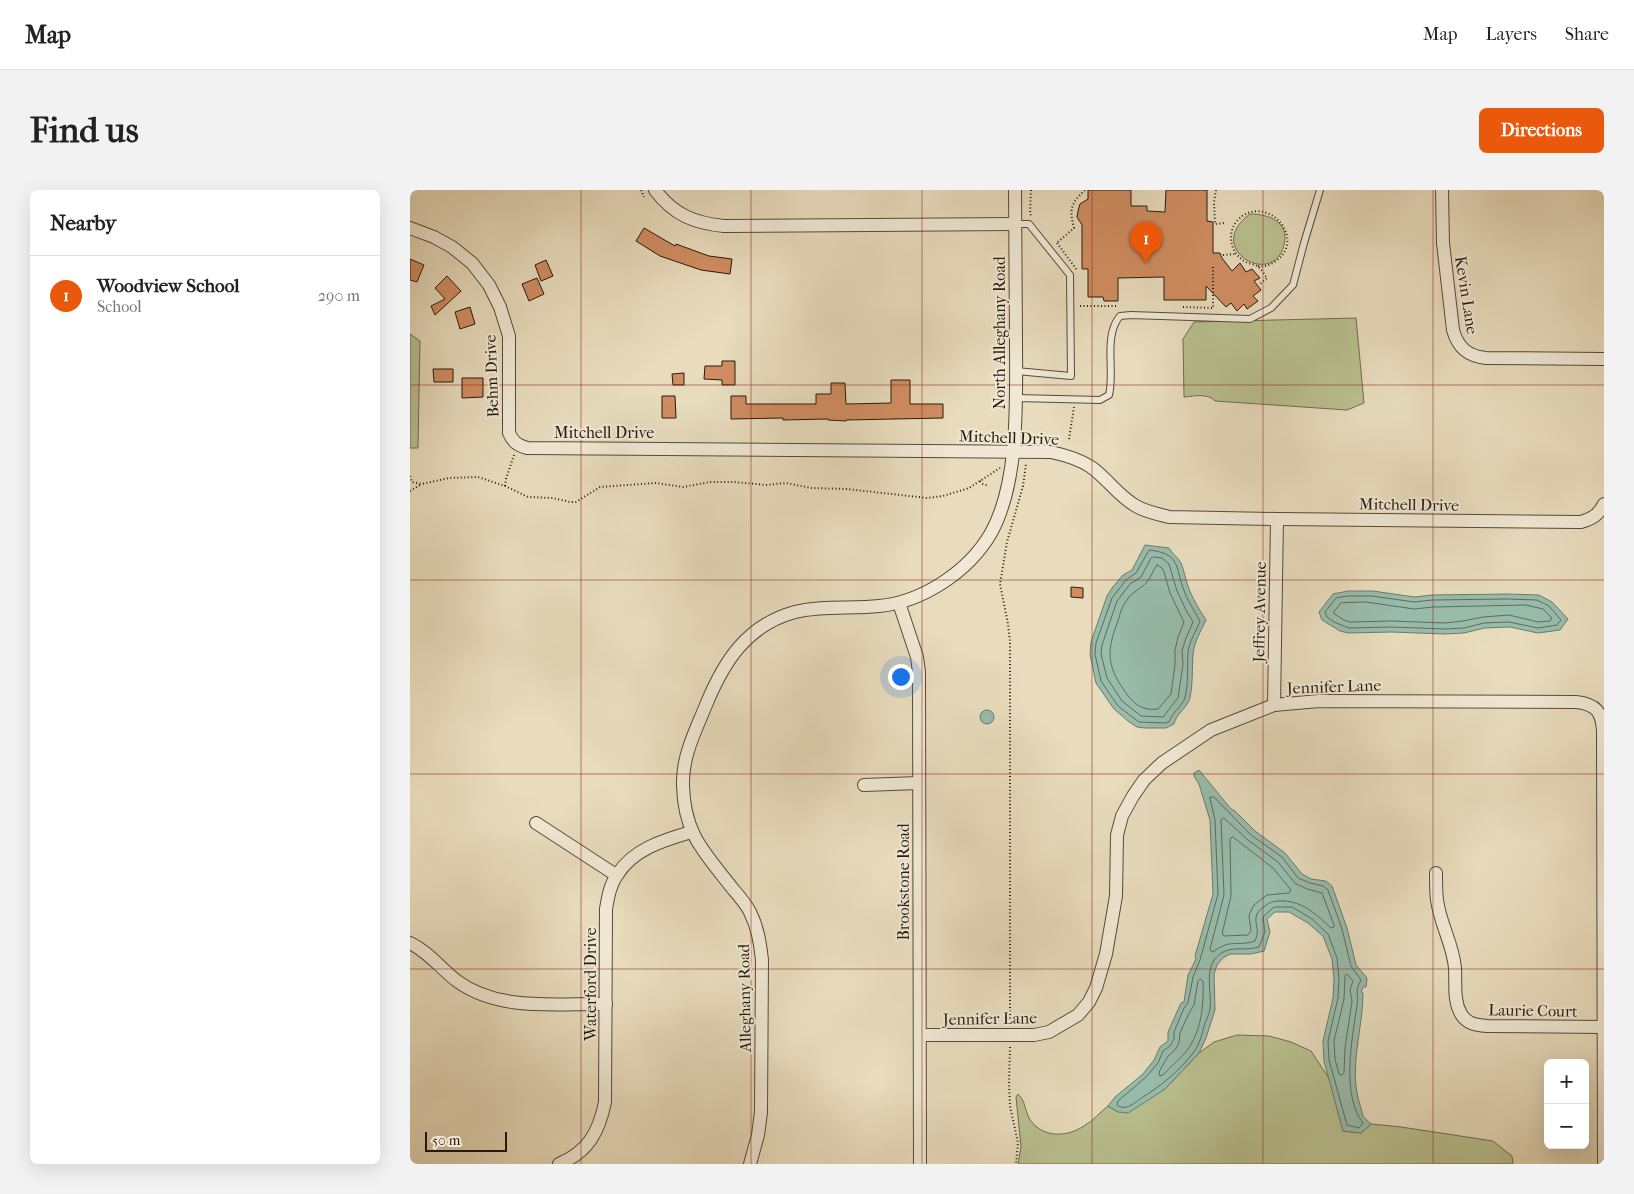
<!DOCTYPE html>
<meta charset="utf-8">
<style>
body{margin:0;font-family:"IM FELL French Canon",serif;background:#f2f2f2;color:#222}
.controls{position:absolute;right:15px;bottom:15px;display:grid;overflow:hidden;border-radius:8px;box-shadow:0 5px 20px #0002}
.controls button{width:45px;height:45px;display:grid;place-items:center;padding:0;border:0;border-bottom:1px solid #e0e0e0;background:#fff;color:#222;font:25px sans-serif}
.scale{position:absolute;left:15px;bottom:12px;width:82px;box-sizing:border-box;padding-left:5px;border:2px solid #261a0f;border-top:0;font-size:14px;line-height:18px;white-space:nowrap;color:#261a0f;-webkit-text-stroke:4px #f0e8d4;paint-order:stroke}
.you{position:absolute;left:490px;top:486px;width:18px;height:18px;margin:-12px;border:4px solid #fff;border-radius:50%;background:#1a73e8;box-shadow:0 0 0 8px #1a73e833}
.badge{display:grid;place-items:center;width:32px;height:32px;border-radius:50%;background:#ea580c;color:#fff;font-size:16px;font-weight:700}
.pin{position:absolute;translate:-50% -41px;filter:drop-shadow(0 1px 2px #0008)}
.pin::after{content:'';position:absolute;top:26px;width:18px;height:15px;background:inherit;clip-path:polygon(0 0,100% 0,50% 100%)}
.list{margin:0;padding:0;list-style:none}
h2{display:flex;justify-content:space-between;align-items:center;height:65px;margin:0;padding:0 20px;font-size:21px}
h2 small{font-size:16px;font-weight:400;color:#767676}
.list li{display:grid;grid-template-columns:32px 1fr auto;gap:15px;align-items:center;box-sizing:border-box;height:80px;padding:0 20px;border-top:1px solid #e0e0e0}
.list b{display:block;font-size:19px;white-space:nowrap}
.list p{margin:0;font-size:16px;white-space:nowrap;color:#767676}
.list em{font-size:16px;font-style:normal;color:#767676}
.map{position:relative;flex:none;width:1194px;height:974px;overflow:hidden;border-radius:8px}
header{display:flex;align-items:center;gap:30px;box-sizing:border-box;height:70px;padding:0 25px;background:#fff;border-bottom:1px solid #e0e0e0}
header strong{font-size:24px}
nav{display:flex;gap:28px;margin-inline-start:auto;font-size:18px}
.intro{display:flex;align-items:center;justify-content:space-between;box-sizing:border-box;height:120px;padding:0 30px}
h1{margin:0;font-size:35px}
.button{padding:12px 22px;border-radius:8px;background:#ea580c;color:#fff;font-size:18px;font-weight:700}
main{display:flex;gap:30px;padding:0 30px}
aside{flex:1;background:#fff;border-radius:8px;box-shadow:0 5px 20px #0002}
.map>svg:first-child{display:block}
.green{fill:#b9bf8f;stroke:#706c4f}
.water{fill:#98bcac;stroke:#6a7b6d}
.lines{fill:none;stroke-linecap:round;stroke-linejoin:round}
.shore{stroke:#5f6b5e;stroke-width:1}
.building{fill:#d08d61;stroke:#261a0f}
.lane-casing{stroke:#564a3a;stroke-width:8}
.street-casing{stroke:#564a3a;stroke-width:14}
.path{stroke:#261a0f;stroke-width:2;stroke-dasharray:1 2.5;stroke-linecap:butt}
.lane{stroke:#f0e8d4;stroke-width:6}
.street{stroke:#f0e8d4;stroke-width:12}
.grid{fill:none;stroke:#8f2418;stroke-width:1;stroke-opacity:0.55}
.labels{text-anchor:middle;stroke-width:4;stroke-linejoin:round;paint-order:stroke}
.street-label{font-size:16px;fill:#261a0f;stroke:#f0e8d4}
</style>
<header>
<strong>Map</strong>
<nav><a>Map</a><a>Layers</a><a>Share</a></nav>
</header>
<div class="intro"><h1>Find us</h1><a class="button">Directions</a></div>
<main>
<aside>
<h2>Nearby<small></small></h2>
<ul class="list">
<li><span class="badge">1</span><div><b>Woodview School</b><p>School</p></div><em>290 m</em></li>
</ul>
</aside>
<div class="map">
<svg width="1194" height="974" viewBox="0 0 1194 974">
<rect width="100%" height="100%" fill="#e8dcbd"/>
<filter id="stains"><feTurbulence type="fractalNoise" baseFrequency=".004" numOctaves="4"/><feColorMatrix values="0 0 0 0 .2 0 0 0 0 .09 0 0 0 0 .02 0 0 0 .5 -.17"/></filter>
<radialGradient id="worn" r=".72"><stop offset=".6" stop-color="#630" stop-opacity="0"/><stop offset="1" stop-color="#630" stop-opacity=".3"/></radialGradient>
<g class="green">
<path d="M840 24C859 24 880 32 874 55 864 99 792 59 840 24Z"/>
<path d="M946 128 954 213 937 220 805 211C798 203 785 206 774 207L773 149 784 132Z"/>
<polygon points="0,144 10,151 8,258 0,258"/>
<path d="M827 845 859 846 881 852 901 861 920 890 933 941 951 943 961 934 991 937 1083 951 1102 966 1103 974H608L611 957 606 907 608 904C615 910 615 920 619 928 631 948 656 948 674 936 683 931 690 922 698 916L708 922 755 899 789 863 804 852Z"/>
</g>
<g class="water">
<path d="M735 355 759 358C762 364 768 367 771 373 774 380 775 388 778 396 782 408 789 419 796 430 791 441 784 452 783 464 782 478 783 493 780 508 777 518 766 524 764 534L756 538H735L727 537 718 531 704 519 686 493 680 464 681 452 697 406 702 398 713 385 722 380Z"/>
<polygon points="938,401 963,401 1004,407 1022,405 1097,404 1129,405 1142,412 1158,429 1150,440 1128,443 1100,437 1075,438 1054,443 1035,444 981,442 938,443 930,441 912,430 909,422 923,404"/>
<circle cx="577" cy="527" r="7"/>
<path d="M789 580 821 619 825 621 845 641 875 663 892 684 901 689 916 691 922 696 937 738 946 775 957 788 956 797H953L951 802 953 803C953 840 938 878 950 915 951 918 952 923 953 926 955 929 959 932 961 934L951 943 933 941 914 871 913 851 923 808 924 789 922 769 913 746 898 733 879 722H865L857 729 860 742 854 761 841 764H820L813 768 807 775 804 784 805 820 796 848 789 863 755 899 718 923 708 922 698 916 705 907 733 884 744 870 750 857 758 851V842L771 813 774 812 778 785 786 769 785 766 803 704 800 630 789 594 784 586V583Z"/>
</g>
<g class="lines">
<g class="shore">
<path d="M740 360C770 364 765 375 773 398 777 410 784 420 790 431 786 442 779 451 778 463 777 476 779 498 774 510 770 518 762 523 759 532L755 533 729 532 708 516 691 491 685 464 686 453 702 408 716 390 726 383 738 362Z"/>
<polygon points="744,367 752,368 759,374 767,401 776,420 783,432 776,448 772,461 773,474 768,508 753,527 731,526 712,511 697,488 691,464 692,455 707,411 720,394 731,387 741,368"/>
<path d="M747 375 752 378 754 382 760 403 774 432 768 447 765 460V474L761 504 748 519C732 521 723 514 714 500 696 475 697 459 708 431 710 424 712 416 717 410 722 402 731 399 737 392 741 387 743 380 747 375Z"/>
<polygon points="939,406 962,406 1004,412 1022,410 1097,409 1127,410 1139,416 1151,430 1147,435 1128,438 1099,432 1074,433 1054,438 1035,439 981,437 939,438 924,432 917,427 915,422 926,408"/>
<polygon points="956,412 1004,419 1023,417 1116,415 1133,419 1142,428 1140,431 1128,432 1099,425 1073,427 1053,431 1035,433 981,431 940,432 934,430 923,423 931,413"/>
<path d="M800 607H804L841 645 872 667 888 688 900 693 913 696 918 700 932 739 941 776 951 790C944 803 949 803 947 816 942 849 931 905 953 933L949 938 937 935 919 870 918 851 928 808 929 789 927 768 918 744 902 729 882 717H864L853 727 855 742 849 757C832 762 817 753 804 770 795 784 802 804 800 819 799 824 797 829 795 833 792 843 790 854 784 862 770 880 752 895 733 907 725 912 716 922 707 915L708 911 736 887 748 873 753 861 760 856 764 849V842L774 818 778 813 783 787 790 770 808 704 805 630Z"/>
<path d="M814 628 838 650 868 672 885 693 897 699 912 703 924 735V737L921 738C906 724 891 710 870 711 864 711 860 712 855 716 852 718 849 721 847 724 843 733 851 739 845 751 828 757 821 748 803 762L801 761 800 759 814 705 811 630Z"/>
<polygon points="823,647 863,678 881,700 879,703 857,705 844,715 839,725 841,741 838,745 814,746 812,744 821,706 820,649"/>
<polygon points="937,784 943,791 940,800 942,811 935,858 934,883 932,885 929,884 925,869 924,851 934,809 935,786"/>
<path d="M790 789 793 791C794 813 792 837 780 856 773 867 761 876 753 885L750 886 749 882 758 866 765 860 769 853 770 843 779 823 784 815 788 791Z"/>
</g>
</g>
<g class="building">
<polygon points="678,0 721,0 721,16 737,16 737,21 755,22 756,0 797,0 797,31 803,32 803,63 810,63 812,68 822,81 830,73 836,82 842,79 850,88 844,91 851,100 843,106 848,111 837,119 834,114 827,121 821,113 816,117 796,96 796,110 754,110 754,87 708,88 708,111 694,111 693,107 678,107 678,79 672,79 672,35 667,27 668,21 670,14 678,9"/>
<polygon points="234,38 265,56 266,54 299,66 322,69 320,84 291,80 250,66 226,51"/>
<polygon points="0,69 14,75 7,92 0,90"/>
<polygon points="136,70 143,86 131,91 125,75"/>
<polygon points="37,86 51,101 25,125 21,116 35,109 25,98"/>
<polygon points="127,88 134,104 119,111 112,94"/>
<polygon points="60,117 65,134 50,139 45,122"/>
<polygon points="312,171 325,171 325,195 312,195 312,190 294,189 295,176 312,176"/>
<polygon points="23,179 43,179 43,192 24,192"/>
<polygon points="274,183 274,195 263,195 262,184"/>
<polygon points="52,188 73,188 73,207 52,208"/>
<polygon points="481,190 500,190 500,214 533,214 533,228 436,230 436,231 418,230 418,229 373,230 373,228 321,229 321,206 336,206 336,214 406,214 406,204 421,204 421,193 435,193 436,214 481,213"/>
<polygon points="252,206 265,206 266,228 252,228"/>
<polygon points="661,397 673,398 673,408 661,407"/>
</g>
<g class="lines">
<g class="lane-casing">
<g id="lane">
<polyline points="605,34 619,34 660,85 661,186 606,181"/>
<path d="M606 208 690 210 699 205C705 181 693 146 710 126L721 125 840 129 861 118 883 95 894 53 910 0"/>
</g>
</g>
<g class="street-casing">
<g id="street">
<path d="M245 0C264 25 284 33 314 36L605 34"/>
<path d="M1032 0 1033 53 1043 140C1048 158 1058 166 1076 168L1194 169"/>
<path d="M0 38 24 47 42 57 62 73 79 95 90 117 99 146V243C103 252 107 255 117 258L641 262C655 265 669 269 681 277 698 289 708 306 726 316 736 322 748 324 759 327L867 329 1171 332C1181 329 1189 325 1194 314"/>
<polyline points="489,413 507,467 509,482 510,974"/>
<polyline points="864,515 867,329"/>
<polyline points="454,595 509,593"/>
<polyline points="126,633 206,685"/>
<path d="M1026 683C1026 692 1026 702 1027 710 1030 734 1043 754 1045 778 1046 793 1043 810 1051 824 1057 834 1066 835 1077 836L1194 837"/>
<path d="M0 753C19 762 31 779 47 791 89 822 147 813 196 814"/>
<path d="M510 845H624L639 842 668 825 679 812 686 798 696 764 706 706 707 645 712 626 723 606 734 590 752 573 801 540 864 515 909 511 1166 512C1186 514 1192 522 1193 541L1194 974"/>
<path d="M149 974C178 962 189 942 195 912L196 719C198 707 200 695 207 685 223 659 254 650 281 642"/>
<path d="M340 974 348 945 351 922 352 770C350 753 348 738 340 722 336 714 329 706 323 699 294 662 274 644 273 595 272 566 286 540 296 515 314 471 337 435 385 422 412 415 442 419 469 416 513 412 559 381 581 343 610 291 606 207 606 148 606 99 605 49 605 0"/>
</g>
</g>
<g class="path">
<polyline points="231,0 234,7"/>
<polyline points="621,0 620,24 622,26"/>
<polyline points="806,0 804,12 805,34 814,33"/>
<path d="M648 52 664 38C659 19 661 13 675 0"/>
<polyline points="647,53 667,80"/>
<polyline points="813,65 825,64"/>
<path d="M848 76C855 77 860 75 866 71 899 47 853 0 826 32 816 46 822 65 836 72 839 74 844 74 847 76 851 78 854 84 857 88L850 94"/>
<polyline points="670,116 708,116"/>
<polyline points="773,117 803,118 803,77"/>
<polyline points="659,249 664,217"/>
<polyline points="0,286 2,292 12,294 39,288 68,287 95,296 118,307 143,308 160,312 166,312 190,297 246,293 273,297 300,292 324,292 356,295 376,293 401,298 437,299 517,308 533,306 559,298 590,278"/>
<polyline points="570,291 573,294 579,296"/>
<polyline points="95,296 96,289 104,265"/>
<polyline points="0,301 10,295"/>
<polyline points="600,832 600,452 598,434 590,394 597,352 613,296 616,274"/>
<polyline points="600,857 599,893 600,916 608,953 606,974"/>
</g>
<use href="#lane" class="lane"/>
<use href="#street" class="street"/>
</g>
<path class="grid" d="M171 0V974M341 0V974M512 0V974M682 0V974M853 0V974M1023 0V974M0 195H1194M0 390H1194M0 584H1194M0 779H1194"/>
<g class="labels">
<g class="street-label">
<text transform="translate(1057 105) rotate(81)" y="6">Kevin Lane</text>
<text transform="translate(589 143) rotate(-90)" y="6">North Alleghany Road</text>
<text transform="translate(81 186) rotate(-92)" y="6">Behm Drive</text>
<text x="194" y="248">Mitchell Drive</text>
<text transform="translate(599 247) rotate(2)" y="6">Mitchell Drive</text>
<text transform="translate(999 314) rotate(1)" y="6">Mitchell Drive</text>
<text transform="translate(849 422) rotate(-89)" y="6">Jeffrey Avenue</text>
<text transform="translate(924 496) rotate(-2)" y="6">Jennifer Lane</text>
<text transform="translate(493 692) rotate(-90)" y="6">Brookstone Road</text>
<text transform="translate(180 794) rotate(-90)" y="6">Waterford Drive</text>
<text transform="translate(334 808) rotate(-91)" y="6">Alleghany Road</text>
<text transform="translate(1123 820) rotate(1)" y="6">Laurie Court</text>
<text transform="translate(580 828) rotate(-1)" y="6">Jennifer Lane</text>
</g>
</g>
<rect width="100%" height="100%" filter="url(#stains)"/>
<rect width="100%" height="100%" fill="url(#worn)"/>
</svg>
<div class="controls">
<button>+</button>
<button>−</button>
</div>
<div class="scale">50 m</div>
<div class="you"></div>
<div class="pin badge" style="left:736px;top:73px">1</div>
</div>
</main>
